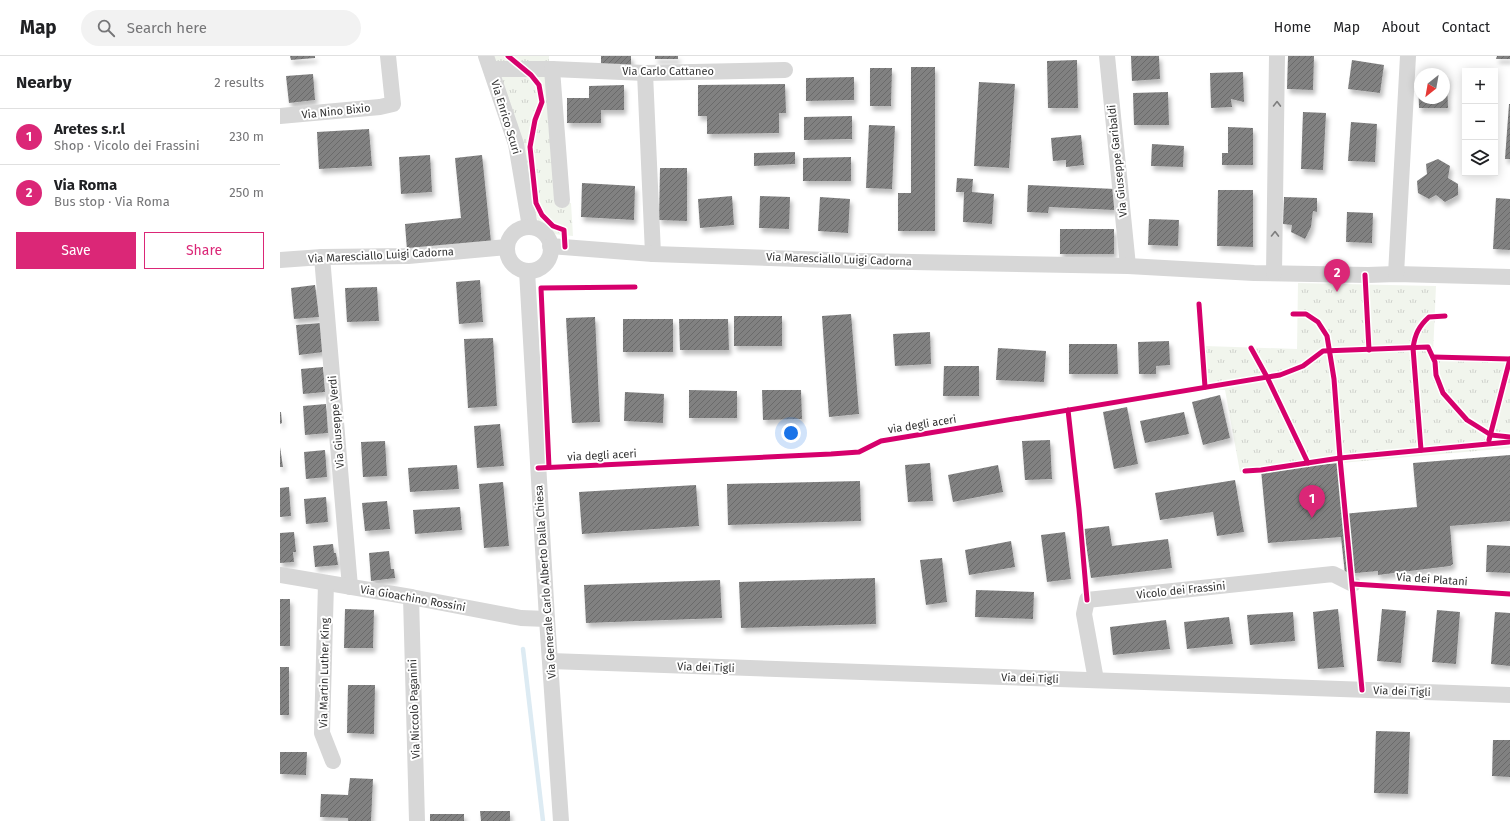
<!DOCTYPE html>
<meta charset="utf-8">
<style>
body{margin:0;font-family:"Fira Sans",sans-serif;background:#f2f2f2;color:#202124}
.controls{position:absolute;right:12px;top:12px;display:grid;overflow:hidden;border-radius:0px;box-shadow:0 2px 10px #0003}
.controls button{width:36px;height:36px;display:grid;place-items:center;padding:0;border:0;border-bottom:1px solid #e0e0e0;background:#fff;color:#202124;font:20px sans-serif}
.compass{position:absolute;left:1134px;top:12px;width:36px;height:36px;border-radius:50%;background:#fff;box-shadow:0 2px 10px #0003;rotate:211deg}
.you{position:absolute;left:511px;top:377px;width:14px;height:14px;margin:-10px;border:3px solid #fff;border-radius:50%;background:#1a73e8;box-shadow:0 0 0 6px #1a73e833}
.badge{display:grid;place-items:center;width:26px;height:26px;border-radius:50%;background:#db2777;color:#fff;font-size:13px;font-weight:700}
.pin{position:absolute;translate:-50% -33px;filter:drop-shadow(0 1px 2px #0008)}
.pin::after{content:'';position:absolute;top:21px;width:14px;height:12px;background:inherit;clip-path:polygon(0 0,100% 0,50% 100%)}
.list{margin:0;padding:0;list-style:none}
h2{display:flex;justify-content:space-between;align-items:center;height:52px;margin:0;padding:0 16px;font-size:17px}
h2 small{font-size:13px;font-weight:400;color:#757577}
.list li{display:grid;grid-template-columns:26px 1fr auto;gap:12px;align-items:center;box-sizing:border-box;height:56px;padding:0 16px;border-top:1px solid #e0e0e0}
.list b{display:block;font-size:15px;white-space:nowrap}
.list p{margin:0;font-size:13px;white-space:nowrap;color:#757577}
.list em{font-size:13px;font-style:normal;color:#757577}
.actions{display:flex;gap:8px;padding:12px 16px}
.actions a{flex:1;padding:9px 0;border:1px solid #db2777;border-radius:0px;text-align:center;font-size:14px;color:#db2777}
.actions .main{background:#db2777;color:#fff}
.icon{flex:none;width:22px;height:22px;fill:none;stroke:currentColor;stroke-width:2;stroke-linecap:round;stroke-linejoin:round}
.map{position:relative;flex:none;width:1230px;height:765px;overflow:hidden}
header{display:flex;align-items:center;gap:24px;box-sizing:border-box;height:56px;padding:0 20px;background:#fff;border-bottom:1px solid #e0e0e0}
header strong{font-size:19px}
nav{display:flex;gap:22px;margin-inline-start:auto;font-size:14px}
.search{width:280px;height:36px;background:#f2f2f2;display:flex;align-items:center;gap:10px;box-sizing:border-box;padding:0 14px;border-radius:22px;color:#757577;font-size:15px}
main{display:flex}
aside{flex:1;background:#fff}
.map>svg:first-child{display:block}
.park{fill:url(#park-tufts)}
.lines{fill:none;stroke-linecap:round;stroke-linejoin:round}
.stream{stroke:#ddebf3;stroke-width:4.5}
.building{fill:url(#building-hatch);filter:url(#shadow)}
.minor{stroke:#d7d7d7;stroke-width:16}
.cycleway-casing{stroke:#fff;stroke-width:8}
.cycleway{stroke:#d6006c;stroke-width:5}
.oneway{stroke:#7d7d7d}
.labels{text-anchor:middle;stroke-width:4;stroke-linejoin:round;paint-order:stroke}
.street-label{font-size:11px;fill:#333;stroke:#fff}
</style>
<header>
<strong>Map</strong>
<div class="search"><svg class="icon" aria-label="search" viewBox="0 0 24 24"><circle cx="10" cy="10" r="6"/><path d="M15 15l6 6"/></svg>Search here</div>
<nav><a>Home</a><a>Map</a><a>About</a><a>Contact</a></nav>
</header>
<main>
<aside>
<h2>Nearby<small>2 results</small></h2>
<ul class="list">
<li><span class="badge">1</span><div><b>Aretes s.r.l</b><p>Shop · Vicolo dei Frassini</p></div><em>230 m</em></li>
<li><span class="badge">2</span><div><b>Via Roma</b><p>Bus stop · Via Roma</p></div><em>250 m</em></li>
</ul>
<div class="actions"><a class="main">Save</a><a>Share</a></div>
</aside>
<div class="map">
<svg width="1230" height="765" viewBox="0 0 1230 765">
<defs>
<pattern id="park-tufts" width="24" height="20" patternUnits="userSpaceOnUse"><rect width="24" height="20" fill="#f1f5ed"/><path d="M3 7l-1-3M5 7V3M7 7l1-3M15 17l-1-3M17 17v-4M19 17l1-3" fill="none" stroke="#cfd2cc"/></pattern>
<pattern id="building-hatch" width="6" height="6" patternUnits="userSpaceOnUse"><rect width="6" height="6" fill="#818181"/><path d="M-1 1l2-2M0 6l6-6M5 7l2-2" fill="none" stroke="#6a6a6a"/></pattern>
<filter id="shadow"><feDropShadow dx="2.5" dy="4.5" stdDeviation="2" flood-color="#0004"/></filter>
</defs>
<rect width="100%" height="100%" fill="#fff"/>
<g class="park">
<polygon points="212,0 269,0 269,5 264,5 276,147 291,147 293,180 273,178 259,167 252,150"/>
<polygon points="1018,227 1156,230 1153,298 1230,300 1230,392 960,416 945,334 928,333 925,290 1017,293"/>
</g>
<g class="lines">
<polyline class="stream" points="243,593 263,765"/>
</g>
<g class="building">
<polygon points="10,0 35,0 35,2 11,4"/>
<polygon points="321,0 351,0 351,11 321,12"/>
<rect x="375" y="0" width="23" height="3"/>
<polygon points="851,0 879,0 880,23 852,25"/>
<polygon points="1008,0 1034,0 1033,34 1007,33"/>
<polygon points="1217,0 1230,0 1230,3 1216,3"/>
<polygon points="797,4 798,52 768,52 767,5"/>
<polygon points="1072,4 1104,9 1100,37 1068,33"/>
<polygon points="631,11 655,11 655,175 618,175 618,137 631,137"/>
<polygon points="590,12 612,12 611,50 590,50"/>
<polygon points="963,16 964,46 951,43 952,51 931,52 930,17"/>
<polygon points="33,18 35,44 9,47 6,20"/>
<polygon points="1138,20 1140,20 1140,42 1164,42 1164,20 1167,20 1168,52 1139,52"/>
<polygon points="574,21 574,44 526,45 526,22"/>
<polygon points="699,26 735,28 729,112 694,110"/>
<polygon points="505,28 506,57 499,57 499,77 427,78 427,60 418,60 418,29"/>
<polygon points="344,29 344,54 321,54 321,67 287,67 287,42 309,42 309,30"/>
<polygon points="888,36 889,69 854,69 853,37"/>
<polygon points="1229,48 1230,48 1230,103 1225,103"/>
<polygon points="1023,56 1046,57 1043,114 1021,113"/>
<polygon points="572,60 572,83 524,84 524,61"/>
<polygon points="1071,66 1097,68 1095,106 1068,105"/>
<polygon points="589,69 615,70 612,133 586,132"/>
<polygon points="948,71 973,72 973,109 942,109 942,97 948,97"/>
<polygon points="89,73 92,110 39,113 37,76"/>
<polygon points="801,79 804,109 786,111 786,104 773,105 771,82"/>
<polygon points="872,88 904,90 903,111 871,110"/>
<polygon points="515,96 515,108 474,110 474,97"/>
<polygon points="150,99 152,136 121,138 119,101"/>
<polygon points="202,99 211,186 127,194 125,168 181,162 175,102"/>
<polygon points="571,101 571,125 523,125 523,102"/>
<polygon points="1158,103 1170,110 1168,122 1178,128 1178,139 1165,146 1156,139 1149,143 1138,137 1137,125 1147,118 1146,108"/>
<polygon points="380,112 407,112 407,165 379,164"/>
<polygon points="677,122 693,123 692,136 714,138 712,168 683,166 684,136 676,136"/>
<polygon points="302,127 355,130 354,164 301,161"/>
<polygon points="748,129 835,133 834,154 769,151 768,157 747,156"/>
<polygon points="938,134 973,134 973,191 937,190"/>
<polygon points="452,140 454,169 420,172 418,143"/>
<polygon points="480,140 510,141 509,173 479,172"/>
<polygon points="540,141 570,143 568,177 538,175"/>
<polygon points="1004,141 1037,142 1037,156 1033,155 1031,171 1025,183 1011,176 1012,169 1003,168"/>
<polygon points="1216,142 1230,143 1230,194 1213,193"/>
<polygon points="1067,156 1093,157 1092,187 1066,186"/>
<polygon points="869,163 899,164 898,190 868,189"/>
<rect x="780" y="173" width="54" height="25"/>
<polygon points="200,224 203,266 179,268 176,226"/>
<polygon points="35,229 39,261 14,263 11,232"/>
<polygon points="97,231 99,265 67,266 65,232"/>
<polygon points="571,258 579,358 549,361 542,260"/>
<rect x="454" y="260" width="48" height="30"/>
<polygon points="315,261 320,366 292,367 286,262"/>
<rect x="343" y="263" width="50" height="33"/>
<polygon points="399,263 448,263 449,294 400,294"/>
<polygon points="41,267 44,296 19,299 16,269"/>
<polygon points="650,276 651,308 615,310 613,278"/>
<polygon points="213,282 217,350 188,352 184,283"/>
<polygon points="889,285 890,309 876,310 876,318 859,318 858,286"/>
<polygon points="789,288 837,288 838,318 789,318"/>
<polygon points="718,292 766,295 764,326 716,324"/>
<polygon points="664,310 699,310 699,340 663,340"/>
<polygon points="43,311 45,336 23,338 21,313"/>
<polygon points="409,334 457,335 457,362 409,362"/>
<polygon points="482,334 521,334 522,363 483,364"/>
<polygon points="345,336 384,338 383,367 344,365"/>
<polygon points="940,339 950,382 923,389 912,346"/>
<polygon points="46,348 48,377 25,379 23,350"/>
<polygon points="847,351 858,408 834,413 823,356"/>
<polygon points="0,356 1,356 2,367 0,368"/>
<polygon points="904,356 909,378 865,387 860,365"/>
<polygon points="220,368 224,410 197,412 194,370"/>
<polygon points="770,384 772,423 745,424 742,385"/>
<polygon points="105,385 107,420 83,421 81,386"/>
<polygon points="0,391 3,411 0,411"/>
<polygon points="45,394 47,421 26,423 24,396"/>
<polygon points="1230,399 1230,465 1170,470 1173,508 1170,510 1098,519 1098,515 1065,518 1061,481 988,487 981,414 1059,407 1063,458 1137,451 1133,407"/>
<polygon points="650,407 653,445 628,446 625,409"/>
<polygon points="177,409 179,433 130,436 128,412"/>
<polygon points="718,409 723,436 673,446 668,419"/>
<polygon points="955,424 964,476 937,480 933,456 880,464 875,437"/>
<polygon points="580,425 581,465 448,469 447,428"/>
<polygon points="223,426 229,490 204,492 199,428"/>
<polygon points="416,429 419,470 302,478 299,436"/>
<polygon points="9,431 11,460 0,461 0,432"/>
<polygon points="46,441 48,466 26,468 24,443"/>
<polygon points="107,445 110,473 85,475 82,447"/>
<polygon points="180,451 182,474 135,478 133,454"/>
<polygon points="829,470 832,490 888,483 892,512 811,522 804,473"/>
<polygon points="14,476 16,496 13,496 14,506 0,507 0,477"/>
<polygon points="785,476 791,523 767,526 761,479"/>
<polygon points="731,485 735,511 689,519 685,494"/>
<polygon points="53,488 54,497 56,497 58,509 35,511 33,490"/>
<polygon points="1207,489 1230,490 1230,517 1206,516"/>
<polygon points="109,495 111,513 114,513 115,522 91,525 89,497"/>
<polygon points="662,502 667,546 646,549 640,504"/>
<polygon points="595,522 596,568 461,572 459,526"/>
<polygon points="440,524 442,562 306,567 304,529"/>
<polygon points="696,534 754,536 753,563 695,561"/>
<rect x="0" y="543" width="10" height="47"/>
<polygon points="65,553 94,554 93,592 64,592"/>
<polygon points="1058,553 1064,611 1038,613 1033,556"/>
<polygon points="1102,553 1126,555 1121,607 1097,605"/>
<polygon points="1157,554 1180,556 1176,608 1152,606"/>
<polygon points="1013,556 1015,585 970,589 967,559"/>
<polygon points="1215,556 1230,557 1230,610 1211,608"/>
<polygon points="949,561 953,588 907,593 904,566"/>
<polygon points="886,564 890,593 833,599 830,571"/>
<rect x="0" y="611" width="9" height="48"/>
<polygon points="68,629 95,629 94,678 67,677"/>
<polygon points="1096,675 1130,676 1128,738 1094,737"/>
<polygon points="1213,684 1230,684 1230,721 1212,720"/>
<polygon points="0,696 27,696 26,719 0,718"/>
<polygon points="70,722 93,723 91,765 68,765 68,762 40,761 41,738 68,739"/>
<polygon points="200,755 230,755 230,765 201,765"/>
<rect x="150" y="758" width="34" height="7"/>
</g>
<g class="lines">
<g class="minor">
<polyline points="206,0 236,88 250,171"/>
<polyline points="827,0 848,210"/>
<polyline points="211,13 272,13 365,17 505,14"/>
<polyline points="272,13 282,144"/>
<polyline points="365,17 373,198"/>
<polyline points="0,60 100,51 113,48 108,0"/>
<circle cx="249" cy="193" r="22"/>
<polyline points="270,190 373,198 579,205 848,210 974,217 1088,219 1116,218 1230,221"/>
<polyline points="42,201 70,531"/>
<polyline points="0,204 42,201 128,200 227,191"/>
<polyline points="247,215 267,563 281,765"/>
<polyline points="994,217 997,0"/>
<polyline points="1116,218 1128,0"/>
<polyline points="0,519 131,541 241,562 267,563"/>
<polyline points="46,527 42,677 53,705"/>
<polyline points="131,541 137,765"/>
<polyline points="270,605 1230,639"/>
<polyline points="816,624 804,558 807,544 1053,518 1073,528"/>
</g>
<g class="cycleway-casing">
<g id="cycleway">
<polyline points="228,0 251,19 259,29 262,46 255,64 250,91 256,147 262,159 273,170 284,174 285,191"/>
<polyline points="1085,219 1089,294"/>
<polyline points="919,248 925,331"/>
<polyline points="1013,258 1026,258 1038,266 1047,280 1054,323 1060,402 1082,634"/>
<polyline points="971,292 987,321 1028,407"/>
<polyline points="1153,301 1230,303"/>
<polyline points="788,354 799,453 807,544"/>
<polyline points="1209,384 1230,303"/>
<path d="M1141 394 1133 292C1135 278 1139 270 1149 261L1165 260"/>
<polyline points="269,411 261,232 355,231"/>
<polyline points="258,412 551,398 579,396 601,385 1000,319 1023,310 1043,295 1148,291 1155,306 1156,319 1163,337 1187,364 1211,379 1230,381"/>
<polyline points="965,415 981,414 1060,402 1229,386"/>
<polyline points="1073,528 1230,538"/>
</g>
</g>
<use href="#cycleway" class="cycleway"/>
</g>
<defs><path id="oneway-chevron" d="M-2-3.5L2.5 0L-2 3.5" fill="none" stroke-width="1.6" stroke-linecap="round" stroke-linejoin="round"/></defs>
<g class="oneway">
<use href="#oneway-chevron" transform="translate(997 48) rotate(-89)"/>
<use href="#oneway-chevron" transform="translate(995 178) rotate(-89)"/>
</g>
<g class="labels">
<g class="street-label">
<text x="388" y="19">Via Carlo Cattaneo</text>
<text transform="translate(56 55) rotate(-6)" y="4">Via Nino Bixio</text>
<text transform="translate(226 61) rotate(73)" y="4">Via Enrico Scuri</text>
<text transform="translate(837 105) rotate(-96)" y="4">Via Giuseppe Garibaldi</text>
<text transform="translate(101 199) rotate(-3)" y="4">Via Maresciallo Luigi Cadorna</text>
<text transform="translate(559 203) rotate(2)" y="4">Via Maresciallo Luigi Cadorna</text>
<text transform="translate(56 366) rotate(-95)" y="4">Via Giuseppe Verdi</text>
<text transform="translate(642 368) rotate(-9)" y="4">via degli aceri</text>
<text transform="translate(322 399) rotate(-3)" y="4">via degli aceri</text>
<text transform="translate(1152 523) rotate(4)" y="4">Via dei Platani</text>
<text transform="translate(265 526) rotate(-94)" y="4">Via Generale Carlo Alberto Dalla Chiesa</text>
<text transform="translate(901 534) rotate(-6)" y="4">Vicolo dei Frassini</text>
<text transform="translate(133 542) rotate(10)" y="4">Via Gioachino Rossini</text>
<text transform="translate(426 611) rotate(2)" y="4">Via dei Tigli</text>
<text transform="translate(44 617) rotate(-89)" y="4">Via Martin Luther King</text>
<text transform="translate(750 622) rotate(2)" y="4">Via dei Tigli</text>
<text transform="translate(1122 635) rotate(2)" y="4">Via dei Tigli</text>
<text transform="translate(134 653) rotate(-92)" y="4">Via Niccolò Paganini</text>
</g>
</g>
</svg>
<div class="controls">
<button>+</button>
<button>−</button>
<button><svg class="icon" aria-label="layers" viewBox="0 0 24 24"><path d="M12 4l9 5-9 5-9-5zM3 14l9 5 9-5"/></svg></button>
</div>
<svg class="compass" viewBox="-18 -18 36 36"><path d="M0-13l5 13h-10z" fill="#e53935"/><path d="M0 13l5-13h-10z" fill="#757577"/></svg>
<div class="you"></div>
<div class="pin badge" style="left:1032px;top:462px">1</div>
<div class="pin badge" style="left:1057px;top:236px">2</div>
</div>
</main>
